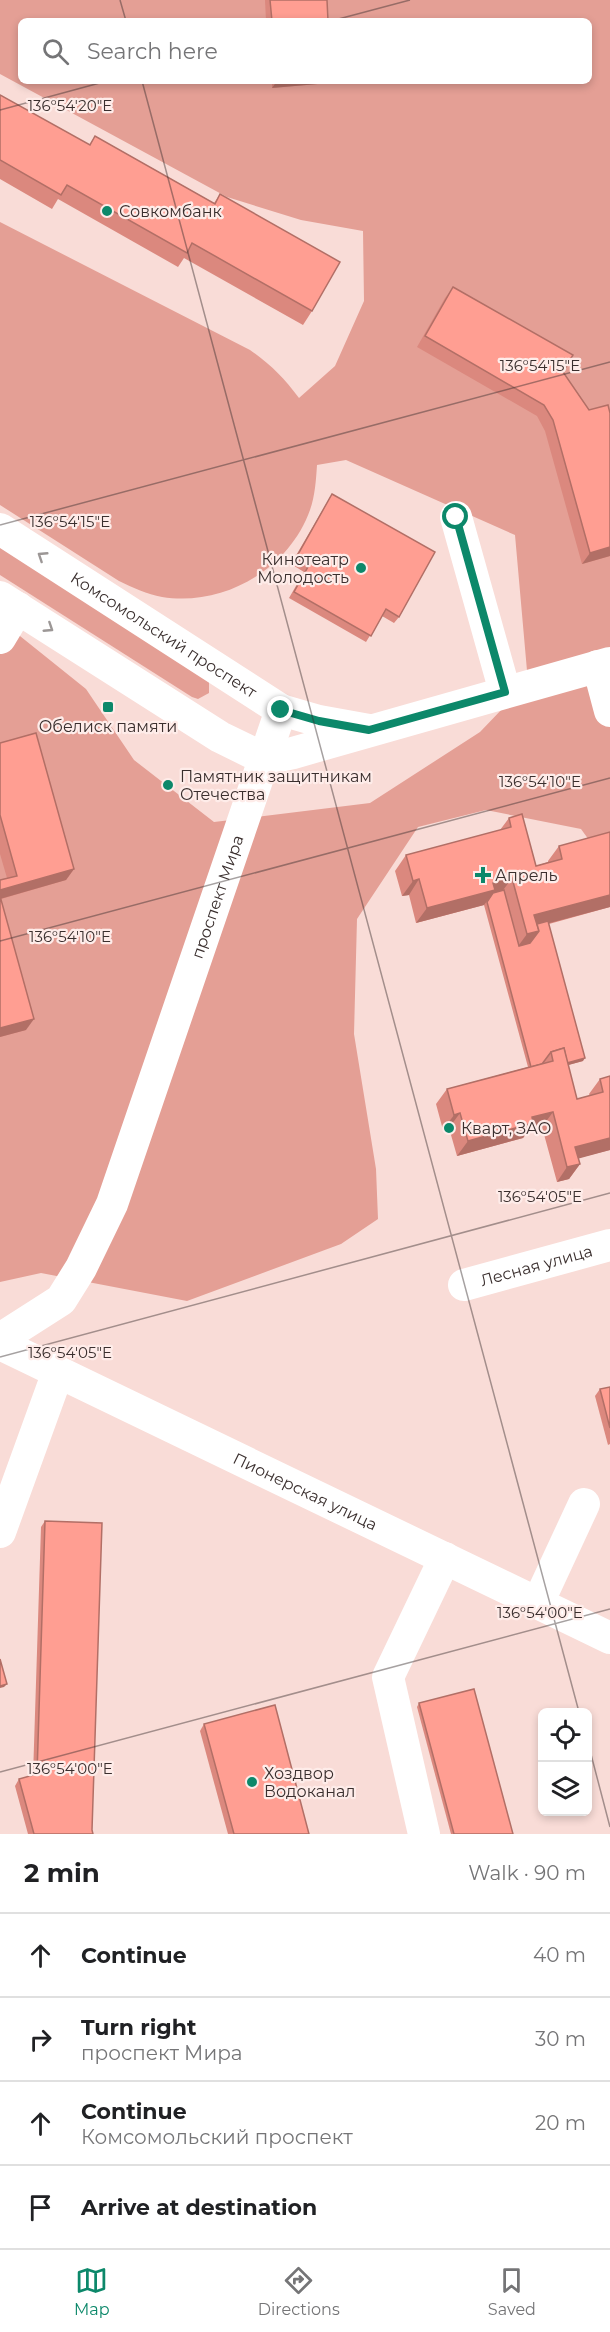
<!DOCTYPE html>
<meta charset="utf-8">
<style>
body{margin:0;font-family:Montserrat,sans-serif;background:#f2f2f2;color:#202124}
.controls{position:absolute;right:18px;bottom:18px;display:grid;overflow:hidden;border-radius:9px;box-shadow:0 3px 9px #0003}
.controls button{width:54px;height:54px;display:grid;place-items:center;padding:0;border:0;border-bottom:2px solid #e0e0e0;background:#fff;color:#202124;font:30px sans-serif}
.stop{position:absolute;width:18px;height:18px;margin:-14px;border:4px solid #0c886a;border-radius:50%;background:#fff}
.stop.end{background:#0c886a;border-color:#fff;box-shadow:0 2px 6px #0008}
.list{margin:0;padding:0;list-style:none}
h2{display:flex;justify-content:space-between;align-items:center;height:78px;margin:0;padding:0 24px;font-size:26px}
h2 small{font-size:20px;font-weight:400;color:#757577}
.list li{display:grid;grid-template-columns:39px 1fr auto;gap:18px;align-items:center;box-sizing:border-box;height:84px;padding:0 24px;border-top:2px solid #e0e0e0}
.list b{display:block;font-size:22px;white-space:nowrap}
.list p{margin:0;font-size:20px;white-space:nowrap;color:#757577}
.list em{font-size:20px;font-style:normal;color:#757577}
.icon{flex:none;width:33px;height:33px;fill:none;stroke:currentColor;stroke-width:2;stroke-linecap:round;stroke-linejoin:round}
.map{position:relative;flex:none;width:610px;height:1834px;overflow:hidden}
.search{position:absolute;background:#fff;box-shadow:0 3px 9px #0003;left:18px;right:18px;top:18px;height:66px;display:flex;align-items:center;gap:15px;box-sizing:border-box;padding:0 21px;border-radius:9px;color:#757577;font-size:22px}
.sheet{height:414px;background:#fff}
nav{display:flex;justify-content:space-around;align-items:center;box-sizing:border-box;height:84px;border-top:2px solid #e0e0e0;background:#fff;font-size:16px;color:#757577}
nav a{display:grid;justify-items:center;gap:3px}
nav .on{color:#0c886a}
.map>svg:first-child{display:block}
.green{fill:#e49f95;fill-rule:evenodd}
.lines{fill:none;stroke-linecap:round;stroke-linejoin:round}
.minor{stroke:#fff;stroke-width:32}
.wall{fill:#db887e}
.shaded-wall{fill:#b26f66}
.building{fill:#ff9e92;stroke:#b26f66;stroke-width:1.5}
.oneway{stroke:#9c9796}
.route{stroke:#0c886a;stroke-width:8}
.ticks{fill:none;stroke:#3a2f2e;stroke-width:1.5;stroke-opacity:0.45}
.poi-dot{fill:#0c886a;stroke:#feece9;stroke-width:2}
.labels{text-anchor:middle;stroke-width:4.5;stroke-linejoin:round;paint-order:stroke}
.poi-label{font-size:16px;fill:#3a2f2e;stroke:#feece9;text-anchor:start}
.street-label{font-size:16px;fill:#3a2f2e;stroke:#feece9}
.ticks-label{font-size:15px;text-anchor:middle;fill:#3a2f2e;stroke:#feece9;stroke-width:4.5;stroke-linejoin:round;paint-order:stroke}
</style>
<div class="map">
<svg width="610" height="1834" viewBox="0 0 610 1834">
<rect width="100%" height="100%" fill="#f9dcd7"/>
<g class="green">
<path d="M0 0H610V869L581 829 486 810 418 827 357 919 354 1034 376 1169 378 1219 341 1244 187 1301 41 1273 0 1282V620L86 689 134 760 214 822 370 803 480 732 528 682 515 535 346 460 317 465C316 480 315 496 310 510 289 569 224 607 162 597 147 594 133 588 119 581L0 505V222L250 350C270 364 284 378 299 398L335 366 364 301 363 231 301 220 227 197 0 74ZM21 21H589V81H21Z"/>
<polygon points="0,546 209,681 209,693 198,699 192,697 0,575"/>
</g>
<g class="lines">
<g class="minor">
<polyline points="456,517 505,692"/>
<path id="s1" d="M0 529 281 710 319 721 369 730"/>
<polyline points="0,597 220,737 265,759"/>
<polyline points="0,638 18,608"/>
<polyline points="598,666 610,711"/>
<polyline points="265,759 293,753 610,663"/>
<path id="s2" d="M464 1285 610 1245"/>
<path id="s3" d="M0 1339 61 1300 81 1268 112 1204 281 710"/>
<path id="s4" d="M0 1344 610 1638"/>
<polyline points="0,1532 58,1372"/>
<polyline points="538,1603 584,1504"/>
<polyline points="424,1834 388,1677 445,1558"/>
</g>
</g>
<g class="wall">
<polygon points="265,0 327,0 328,21 266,21"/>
<polygon points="272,81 330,81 329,83 272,88"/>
<polygon points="0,95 89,145 95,136 214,203 220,194 312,311 303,325 184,258 178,267 58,199 52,209 0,179"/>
<polygon points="453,287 563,372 589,410 610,413 610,556 582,564 545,431 537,416 417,347 445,298"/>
<polygon points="332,494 399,617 394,623 382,616 366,642 289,598 304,572 291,564"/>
<polygon points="0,743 74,869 66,880 1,899 26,1030 0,1037 0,880 7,878 0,854"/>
<polygon points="509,818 536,866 548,862 548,861 559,846 610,907 549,924 583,1061 568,1065 577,1099 590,1096 589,1094 600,1079 610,1076 610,1150 578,1158 580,1164 569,1179 557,1182 542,1127 528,1131 523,1138 457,1156 449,1128 443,1130 436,1104 447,1089 528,1067 484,905 416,923 409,895 402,896 395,871 406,855 500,830"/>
<polygon points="610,1387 610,1444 608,1445 595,1396 600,1389"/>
<polygon points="45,1521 92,1830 93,1834 28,1834 15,1786 19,1779 33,1776 41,1527"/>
<polygon points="419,1703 513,1834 451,1834 417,1707"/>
<polygon points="204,1724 309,1834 228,1834 200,1731"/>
</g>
<g class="shaded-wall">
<polygon points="277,81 330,81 329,83 272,88"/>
<polygon points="610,547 610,556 582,564 590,553"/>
<polygon points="74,869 66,880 0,899 0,890"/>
<polygon points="512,878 501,893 491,896 484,905 416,923 427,908 493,883"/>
<polygon points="419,879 409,895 402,896 413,881"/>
<polygon points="610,895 610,907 527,929 534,915"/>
<polygon points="539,931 528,946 516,949 527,934"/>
<polygon points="34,1019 26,1030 0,1037 0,1028"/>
<polygon points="585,1058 583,1061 554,1069 557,1066"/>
<polygon points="553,1112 542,1127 528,1131 523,1138 457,1156 468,1141 532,1117"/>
<polygon points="460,1113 449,1128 443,1130 454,1115"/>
<polygon points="610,1138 610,1150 566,1162 575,1147"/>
<polygon points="580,1164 569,1179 557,1182 567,1167"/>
<polygon points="7,1684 4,1687 0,1688 0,1686"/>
</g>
<g class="building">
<polygon points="270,0 327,0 328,21 272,21"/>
<polygon points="0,95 90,145 95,136 215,204 220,194 340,262 312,311 192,243 187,253 67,185 61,195 0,160"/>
<polygon points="453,287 573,355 563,372 589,410 608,405 610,413 610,547 590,553 553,420 544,405 425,336"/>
<polygon points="332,494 435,552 399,617 386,609 371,636 294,592 309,565 296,558"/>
<polygon points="36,733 74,869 0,890 0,880 17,876 0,815 0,743"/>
<polygon points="522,814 536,866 562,859 559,846 610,832 610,895 534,915 539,931 527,934 512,878 493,883 495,890 427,908 419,879 413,881 406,855 511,827 509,818"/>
<polygon points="504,890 519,946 530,943 539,931 537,924 548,921 585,1058 567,1063 564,1048 551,1052 542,1064 531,1067 487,902 493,893"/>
<polygon points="0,896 34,1019 0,1028"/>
<polygon points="564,1048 577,1099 603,1092 600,1079 610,1076 610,1138 575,1147 580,1164 567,1167 553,1112 532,1117 533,1123 468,1141 460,1113 454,1115 447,1089 553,1061 551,1052"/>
<polygon points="610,1387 610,1428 600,1389"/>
<polygon points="45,1521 102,1523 92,1830 93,1834 34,1834 19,1779 37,1774"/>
<polygon points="0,1659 7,1684 0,1686"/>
<polygon points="474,1689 513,1834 454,1834 419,1703"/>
<polygon points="275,1705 309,1834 234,1834 204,1724"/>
</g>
<defs><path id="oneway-chevron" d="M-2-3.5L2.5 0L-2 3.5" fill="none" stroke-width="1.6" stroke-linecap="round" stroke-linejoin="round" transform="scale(1.5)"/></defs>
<g class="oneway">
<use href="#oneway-chevron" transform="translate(42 556) rotate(-147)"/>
<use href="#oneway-chevron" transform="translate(49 628) rotate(33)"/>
</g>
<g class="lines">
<polyline class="route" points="281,710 319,721 369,730 505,692 456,517"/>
</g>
<path class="ticks" d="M120 0 126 21M331 21 410 0M142 81 579 1712M0 110 107 81M0 525 610 362M0 941 610 778M0 1357 610 1193M588 1743 610 1827M0 1772 610 1609"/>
<g class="poi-dot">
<circle cx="107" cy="211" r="6"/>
<circle cx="361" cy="568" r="6"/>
<rect x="102" y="701" width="12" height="12" rx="3"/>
<circle cx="168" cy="785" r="6"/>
<path d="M480 866h6v6h6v6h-6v6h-6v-6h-6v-6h6z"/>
<circle cx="449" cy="1128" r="6"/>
<circle cx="252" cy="1782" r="6"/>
</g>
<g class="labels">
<g class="poi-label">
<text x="119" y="217">Совкомбанк</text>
<text x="349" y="565" text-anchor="end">Кинотеатр<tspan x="349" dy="18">Молодость</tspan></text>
<text x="108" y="732" text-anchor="middle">Обелиск памяти</text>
<text x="180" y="782">Памятник защитникам<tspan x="180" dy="18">Отечества</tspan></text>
<text x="495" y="881">Апрель</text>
<text x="461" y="1134">Кварт, ЗАО</text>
<text x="264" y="1779">Хоздвор<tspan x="264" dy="18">Водоканал</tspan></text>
</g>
<g class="street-label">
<text dy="6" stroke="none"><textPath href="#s1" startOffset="195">Комсомольский проспект</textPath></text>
<text dy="6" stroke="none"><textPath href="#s3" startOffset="506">проспект Мира</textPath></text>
<text dy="6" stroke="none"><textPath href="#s2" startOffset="75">Лесная улица</textPath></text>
<text dy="6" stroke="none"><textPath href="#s4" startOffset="339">Пионерская улица</textPath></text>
</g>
</g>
<g class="ticks-label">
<text x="70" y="111">136°54'20"E</text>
<text x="540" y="371">136°54'15"E</text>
<text x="70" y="527">136°54'15"E</text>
<text x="540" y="787">136°54'10"E</text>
<text x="70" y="942">136°54'10"E</text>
<text x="540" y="1202">136°54'05"E</text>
<text x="70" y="1358">136°54'05"E</text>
<text x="540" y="1618">136°54'00"E</text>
<text x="70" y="1774">136°54'00"E</text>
</g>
</svg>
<div class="controls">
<button><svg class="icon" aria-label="locate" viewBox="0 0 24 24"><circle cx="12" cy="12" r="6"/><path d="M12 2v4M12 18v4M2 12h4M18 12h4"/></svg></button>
<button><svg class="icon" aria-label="layers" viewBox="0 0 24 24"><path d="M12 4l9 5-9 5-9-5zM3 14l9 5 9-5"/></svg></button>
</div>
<div class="stop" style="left:456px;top:517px"></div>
<div class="stop end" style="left:281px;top:710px"></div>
<div class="search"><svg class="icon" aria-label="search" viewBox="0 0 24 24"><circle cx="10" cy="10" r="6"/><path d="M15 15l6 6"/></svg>Search here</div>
</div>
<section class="sheet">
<h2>2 min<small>Walk · 90 m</small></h2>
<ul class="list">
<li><svg class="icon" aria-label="ahead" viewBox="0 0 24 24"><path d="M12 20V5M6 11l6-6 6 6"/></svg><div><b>Continue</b></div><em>40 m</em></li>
<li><svg class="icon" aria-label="right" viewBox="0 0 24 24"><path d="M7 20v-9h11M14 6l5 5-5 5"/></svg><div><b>Turn right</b><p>проспект Мира</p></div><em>30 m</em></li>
<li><svg class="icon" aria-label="ahead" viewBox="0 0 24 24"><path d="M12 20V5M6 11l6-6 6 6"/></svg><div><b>Continue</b><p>Комсомольский проспект</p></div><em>20 m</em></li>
<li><svg class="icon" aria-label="arrive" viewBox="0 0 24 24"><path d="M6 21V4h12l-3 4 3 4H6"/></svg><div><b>Arrive at destination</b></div></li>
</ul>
</section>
<nav>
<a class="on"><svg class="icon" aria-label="map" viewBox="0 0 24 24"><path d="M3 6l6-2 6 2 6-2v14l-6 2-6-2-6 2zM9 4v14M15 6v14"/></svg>Map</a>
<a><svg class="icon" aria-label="directions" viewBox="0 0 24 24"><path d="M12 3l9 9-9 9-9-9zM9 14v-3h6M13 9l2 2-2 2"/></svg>Directions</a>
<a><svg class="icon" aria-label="saved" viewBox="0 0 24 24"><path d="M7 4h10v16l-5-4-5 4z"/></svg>Saved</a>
</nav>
